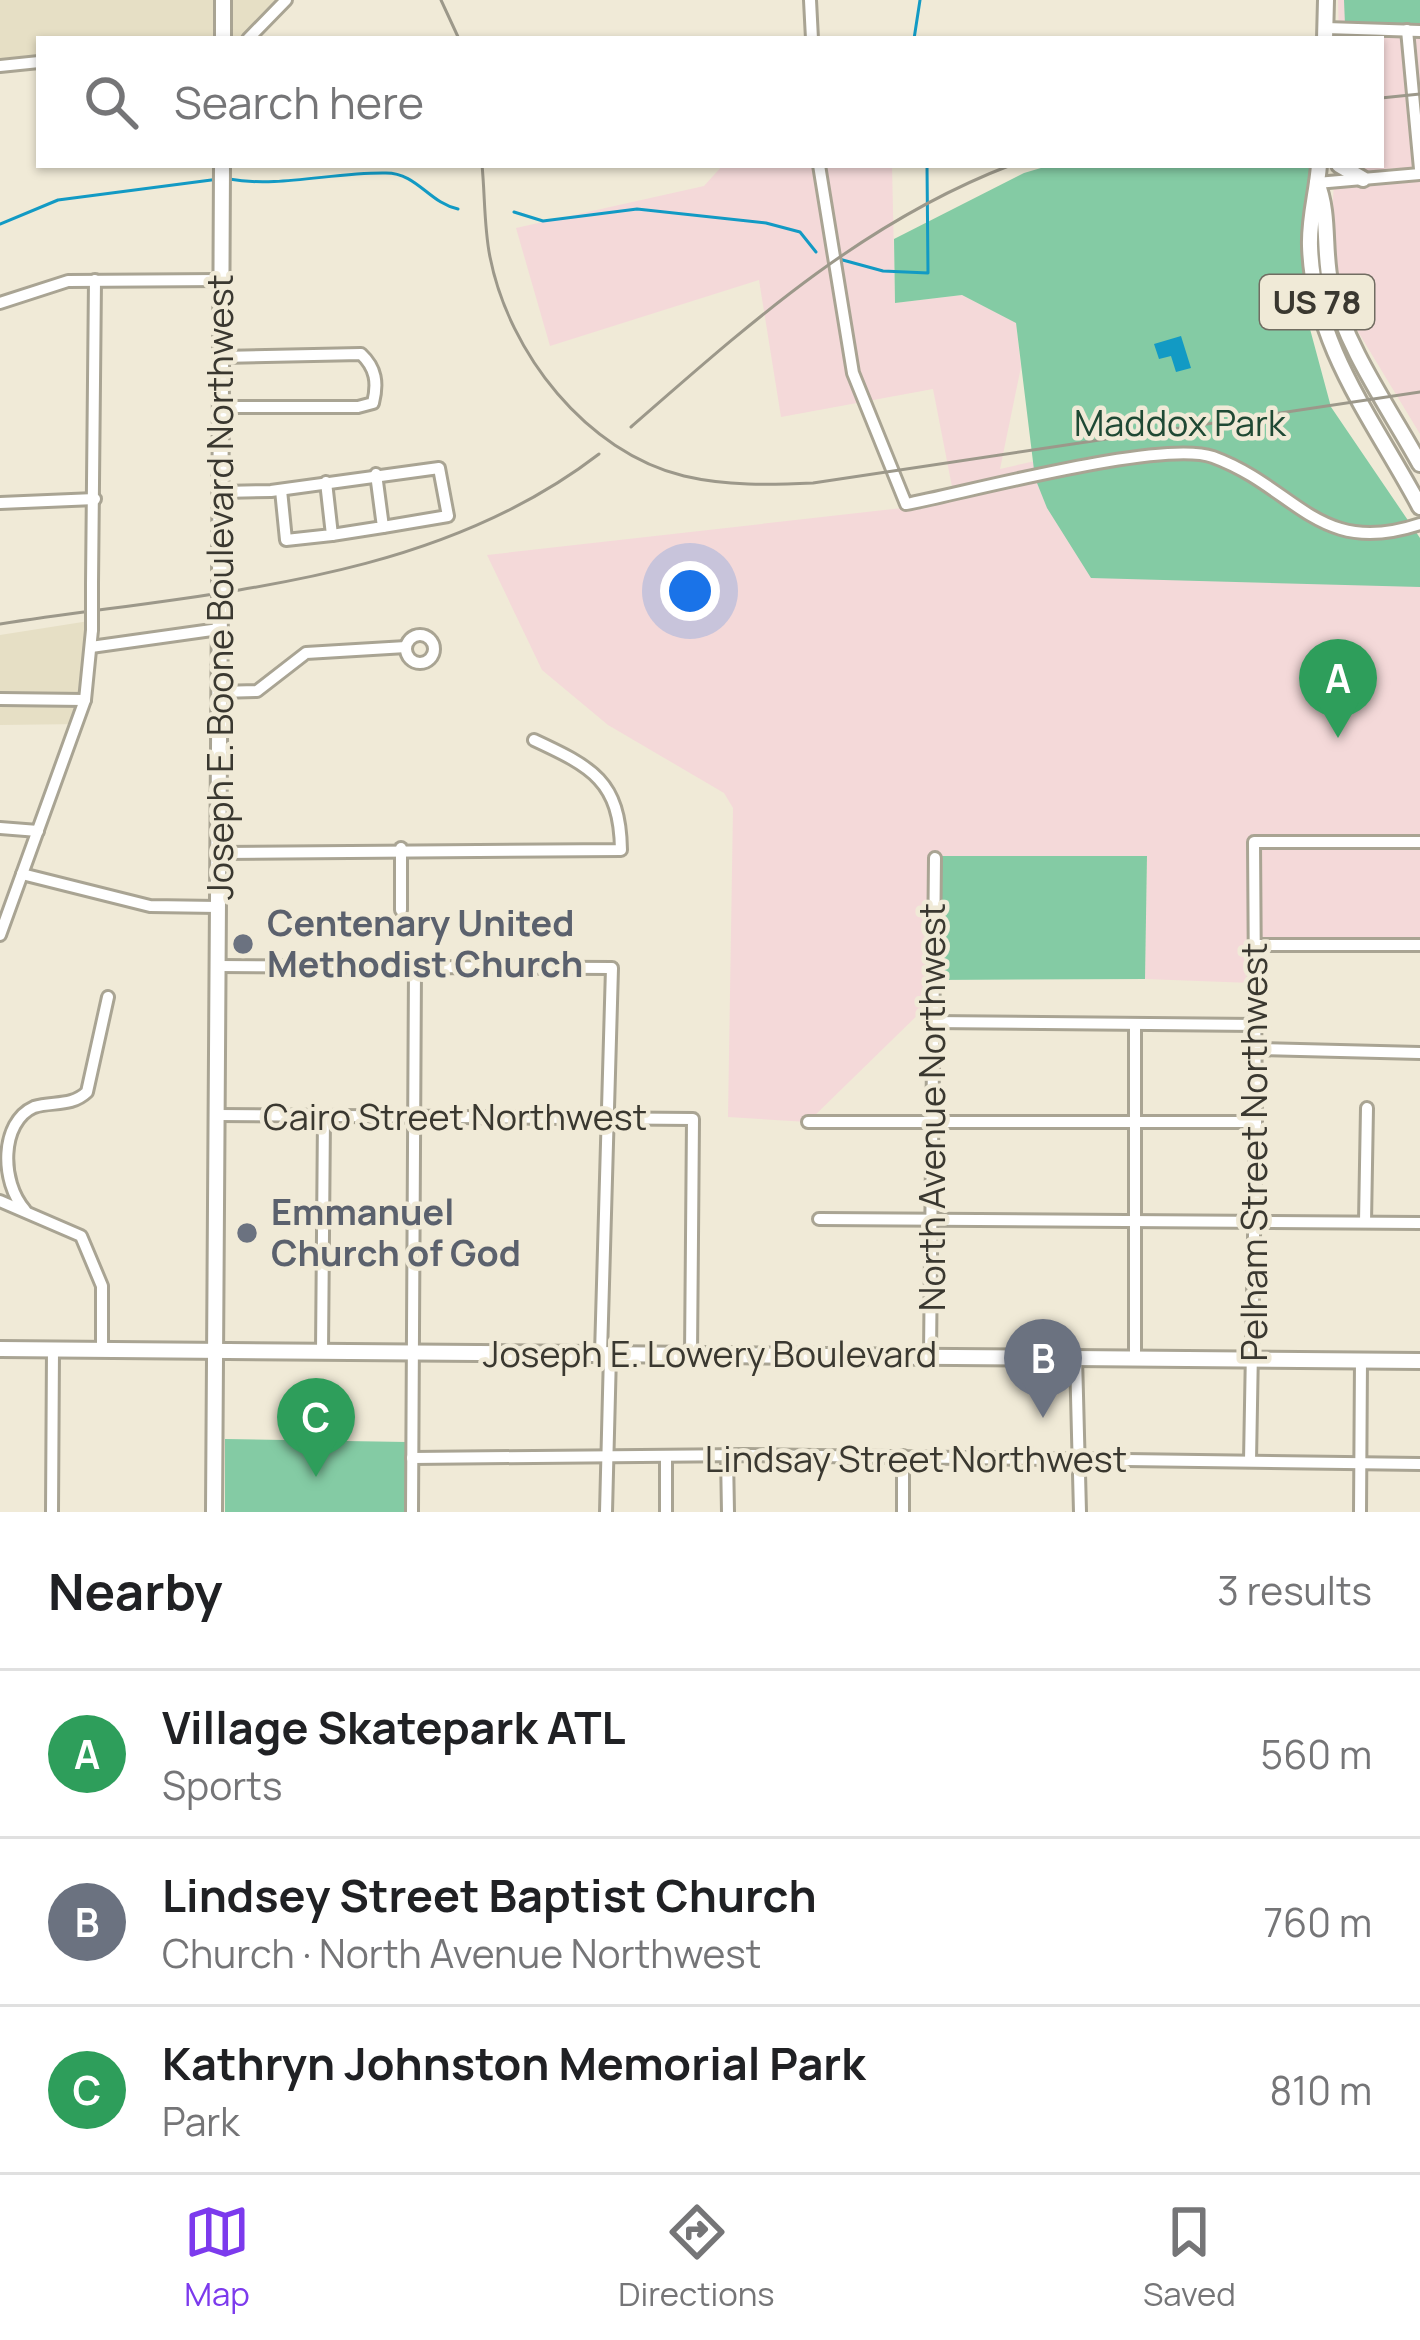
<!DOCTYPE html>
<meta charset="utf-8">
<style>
body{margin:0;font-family:Manrope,sans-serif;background:#f6f6f6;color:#202124}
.you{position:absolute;left:690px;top:591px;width:42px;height:42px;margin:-30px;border:9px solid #fff;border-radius:50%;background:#1a73e8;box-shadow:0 0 0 18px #1a73e833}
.badge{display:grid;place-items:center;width:78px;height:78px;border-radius:50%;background:#7c3aed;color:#fff;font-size:39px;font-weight:700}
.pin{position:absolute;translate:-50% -99px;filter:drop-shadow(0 3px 6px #0008)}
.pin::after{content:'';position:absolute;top:63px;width:42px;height:36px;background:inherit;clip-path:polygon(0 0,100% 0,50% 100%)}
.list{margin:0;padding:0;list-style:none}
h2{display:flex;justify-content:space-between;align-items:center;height:156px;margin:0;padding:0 48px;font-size:51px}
h2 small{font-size:39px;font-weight:400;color:#757577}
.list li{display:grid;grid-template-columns:78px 1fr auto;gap:36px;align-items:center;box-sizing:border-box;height:168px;padding:0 48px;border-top:3px solid #e0e0e0}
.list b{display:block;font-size:45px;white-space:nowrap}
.list p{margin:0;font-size:39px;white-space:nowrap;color:#757577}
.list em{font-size:39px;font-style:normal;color:#757577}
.icon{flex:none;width:66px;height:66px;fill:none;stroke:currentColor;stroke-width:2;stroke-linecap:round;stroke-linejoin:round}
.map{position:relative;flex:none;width:1420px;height:1512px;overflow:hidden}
.search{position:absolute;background:#fff;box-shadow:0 3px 9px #0004;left:36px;right:36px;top:36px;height:132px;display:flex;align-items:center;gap:30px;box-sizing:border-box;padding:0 42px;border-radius:0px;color:#757577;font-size:45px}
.sheet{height:660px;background:#fff}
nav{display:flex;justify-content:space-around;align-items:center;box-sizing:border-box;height:168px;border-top:3px solid #e0e0e0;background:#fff;font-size:33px;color:#757577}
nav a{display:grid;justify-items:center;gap:6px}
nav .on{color:#7c3aed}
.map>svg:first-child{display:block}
.built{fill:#e6dfc5}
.industrial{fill:#f4d9d9}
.green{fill:#84cba4}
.water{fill:#129ac4}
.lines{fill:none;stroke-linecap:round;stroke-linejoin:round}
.stream{stroke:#129ac4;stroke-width:3}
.minor-casing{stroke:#a9a493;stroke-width:16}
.major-casing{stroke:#a9a493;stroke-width:20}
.minor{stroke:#fff;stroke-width:10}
.major{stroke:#fff;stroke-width:14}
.rail{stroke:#9c988a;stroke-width:3}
.minor-bridge-casing{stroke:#a9a493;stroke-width:16;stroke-linecap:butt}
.major-bridge-casing{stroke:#a9a493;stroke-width:20;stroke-linecap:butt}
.minor-bridge{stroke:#fff;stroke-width:10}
.major-bridge{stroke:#fff;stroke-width:14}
.worship-dot{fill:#6b7280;stroke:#f0ead7;stroke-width:4.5}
.labels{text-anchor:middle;stroke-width:9;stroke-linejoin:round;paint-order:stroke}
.shield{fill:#f0ead7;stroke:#716d62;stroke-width:3}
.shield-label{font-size:33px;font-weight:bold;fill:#3a3830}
.park-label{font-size:36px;fill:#1f4934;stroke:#f0ead7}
.street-label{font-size:36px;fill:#3a3830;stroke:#f0ead7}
.worship-label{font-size:36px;font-weight:bold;fill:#5b616d;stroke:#f0ead7;text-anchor:start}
</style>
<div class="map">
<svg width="1420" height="1512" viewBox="0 0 1420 1512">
<rect width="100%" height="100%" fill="#f0ead7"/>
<g class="built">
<polygon points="0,0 284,0 245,39 39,39 39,59 0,64"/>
<polygon points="89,621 94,667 84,724 0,725 0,635"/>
</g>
<g class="industrial">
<polygon points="1338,0 1420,0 1420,434 1351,320 1338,272 1332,216 1335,165 1381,165 1381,39 1339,39"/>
<polygon points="723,165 892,165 895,303 962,295 1016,322 1021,367 1000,469 1044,459 1420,576 1420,938 1252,938 1252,983 1145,979 1147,856 932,856 932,1001 808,1122 728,1117 733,808 724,793 608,725 542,670 487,555 902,508 954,497 933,389 781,417 759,280 550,346 516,228 704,186"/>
</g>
<g class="green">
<polygon points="1344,0 1420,0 1420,25 1345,25"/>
<polygon points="1051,165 1316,165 1310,329 1331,407 1420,538 1420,587 1091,578 1047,508 1035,478 1016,323 962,295 895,303 894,239 1024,173"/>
<polygon points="931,856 1147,856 1145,979 932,980"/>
<polygon points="225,1439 407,1442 407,1512 225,1512"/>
</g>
<polygon class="water" points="1181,336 1191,368 1176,372 1171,356 1159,359 1154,344"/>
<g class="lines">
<g class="stream">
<polyline points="914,39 920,0"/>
<path d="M229 179C278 188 334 172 386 173 417 173 429 203 458 209"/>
<polyline points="514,212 543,221 637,209 766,223 800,232 816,252"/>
<polyline points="0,224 58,200 219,179"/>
<polyline points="839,259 883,271 928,273 927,165"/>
</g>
<g class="minor-casing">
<g id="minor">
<polyline points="810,0 812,39"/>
<polyline points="1326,28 1420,31"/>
<polyline points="1407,30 1420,169"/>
<polyline points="248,39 286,0"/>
<polyline points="0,66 39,62"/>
<path d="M819 165 853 373 906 504C969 492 1163 439 1213 457 1297 488 1318 558 1420 524"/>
<polyline points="1317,183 1420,174"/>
<polyline points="0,303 68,281 221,280"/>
<path d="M221 407H358L373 403C378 383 376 368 361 354L221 357"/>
<polyline points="281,490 286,540 332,535 326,482"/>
<polyline points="221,492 271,491 439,468 448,516 383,527"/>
<polyline points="0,503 95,499"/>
<polyline points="332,535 383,527 376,474"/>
<polyline points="92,584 95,280"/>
<circle cx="420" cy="649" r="14"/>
<polyline points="91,647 219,629"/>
<polyline points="219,692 257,691 306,653 406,647"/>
<polyline points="0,699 85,700"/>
<polyline points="0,828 38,831"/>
<polyline points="401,848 401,910"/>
<path d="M219 853 621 850C620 781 592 767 534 740"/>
<polyline points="22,874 150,906 218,907"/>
<polyline points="0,935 85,700 92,630"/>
<polyline points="1255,945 1420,945"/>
<polyline points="218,966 612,968 601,1354"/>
<polyline points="931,1022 1256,1025"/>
<polyline points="1256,1049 1420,1053"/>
<polyline points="217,1115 693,1119 691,1355"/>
<polyline points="808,1122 1256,1122"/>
<polyline points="0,1201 81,1236 102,1286 102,1349"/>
<path d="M25 1210C0 1182 0 1122 34 1107 53 1101 71 1107 87 1092L108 997"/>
<polyline points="819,1219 1420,1223"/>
<polyline points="1365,1222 1367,1108"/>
<polyline points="322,1352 324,1116"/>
<polyline points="930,1355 935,858"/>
<polyline points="1076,1357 1080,1512"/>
<polyline points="1135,1358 1135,1024"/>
<polyline points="727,1456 728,1512"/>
<polyline points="903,1456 903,1512"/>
<polyline points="412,1458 746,1455 1420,1464"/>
<polyline points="666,1458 666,1512"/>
<polyline points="1250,1461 1256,1126 1254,842 1420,842"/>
<polyline points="52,1512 53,1349"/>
<polyline points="412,1512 415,967"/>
<polyline points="606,1512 610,1354"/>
<polyline points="1360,1512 1361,1360"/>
</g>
</g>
<g class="major-casing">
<g id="major">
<polyline points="223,39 223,0"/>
<polyline points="1325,39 1326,0"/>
<path d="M1319 165C1317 193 1309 217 1310 246 1313 346 1375 422 1420 507"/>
<polyline points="1339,165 1363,179"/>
<path d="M1317 183C1330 214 1323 252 1331 286 1347 350 1388 406 1420 464"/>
<polyline points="220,580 222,165"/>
<polyline points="0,1349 1420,1361"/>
<polyline points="214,1512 220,595"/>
</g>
</g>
<use href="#minor" class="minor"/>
<use href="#major" class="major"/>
<g class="rail">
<polyline points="441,0 459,39"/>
<polyline points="1381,98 1420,94"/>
<path d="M482 165C485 195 484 228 490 257 509 353 586 452 684 476 727 486 769 485 813 483L1420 392"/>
<path d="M631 427C749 324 862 222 1011 165"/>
<path d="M0 624C205 592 429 585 599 454"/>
</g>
<g class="minor-bridge-casing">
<polyline id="minor-bridge" points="92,584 92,630"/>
</g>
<g class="major-bridge-casing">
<polyline id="major-bridge" points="220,580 220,595"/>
</g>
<use href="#minor-bridge" class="minor-bridge"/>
<use href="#major-bridge" class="major-bridge"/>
</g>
<g class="worship-dot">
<circle cx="243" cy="944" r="12"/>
<circle cx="247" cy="1233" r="12"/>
</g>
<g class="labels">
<rect class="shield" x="1260" y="275" width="114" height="54" rx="9"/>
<g class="shield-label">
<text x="1317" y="314">US 78</text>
</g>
<g class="park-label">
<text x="1180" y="436">Maddox Park</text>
</g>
<g class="street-label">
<text transform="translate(220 587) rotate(-90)" y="13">Joseph E. Boone Boulevard Northwest</text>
<text transform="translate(932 1107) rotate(-90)" y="13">North Avenue Northwest</text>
<text x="455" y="1130">Cairo Street Northwest</text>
<text transform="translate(1254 1152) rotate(-90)" y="13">Pelham Street Northwest</text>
<text x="710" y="1367">Joseph E. Lowery Boulevard</text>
<text x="916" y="1472">Lindsay Street Northwest</text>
</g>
<g class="worship-label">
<text x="267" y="936">Centenary United<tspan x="267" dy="41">Methodist Church</tspan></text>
<text x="271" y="1225">Emmanuel<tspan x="271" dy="41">Church of God</tspan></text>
</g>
</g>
</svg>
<div class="you"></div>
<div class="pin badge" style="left:1338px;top:738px;background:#2e9e5b">A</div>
<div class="pin badge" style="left:1043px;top:1418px;background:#6b7280">B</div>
<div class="pin badge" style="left:316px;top:1477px;background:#2e9e5b">C</div>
<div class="search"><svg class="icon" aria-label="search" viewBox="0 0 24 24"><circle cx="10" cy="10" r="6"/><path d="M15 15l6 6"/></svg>Search here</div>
</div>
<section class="sheet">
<h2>Nearby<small>3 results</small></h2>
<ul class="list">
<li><span class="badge" style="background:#2e9e5b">A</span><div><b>Village Skatepark ATL</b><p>Sports</p></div><em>560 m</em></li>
<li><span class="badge" style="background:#6b7280">B</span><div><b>Lindsey Street Baptist Church</b><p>Church · North Avenue Northwest</p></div><em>760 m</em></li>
<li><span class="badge" style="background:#2e9e5b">C</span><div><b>Kathryn Johnston Memorial Park</b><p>Park</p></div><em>810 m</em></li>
</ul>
</section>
<nav>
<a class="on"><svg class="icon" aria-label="map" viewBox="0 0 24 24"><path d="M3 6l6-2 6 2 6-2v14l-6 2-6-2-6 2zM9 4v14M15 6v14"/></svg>Map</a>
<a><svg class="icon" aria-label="directions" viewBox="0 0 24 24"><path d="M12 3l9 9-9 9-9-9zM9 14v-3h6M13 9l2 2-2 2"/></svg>Directions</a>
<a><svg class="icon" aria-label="saved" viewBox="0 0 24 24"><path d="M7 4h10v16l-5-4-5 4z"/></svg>Saved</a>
</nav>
